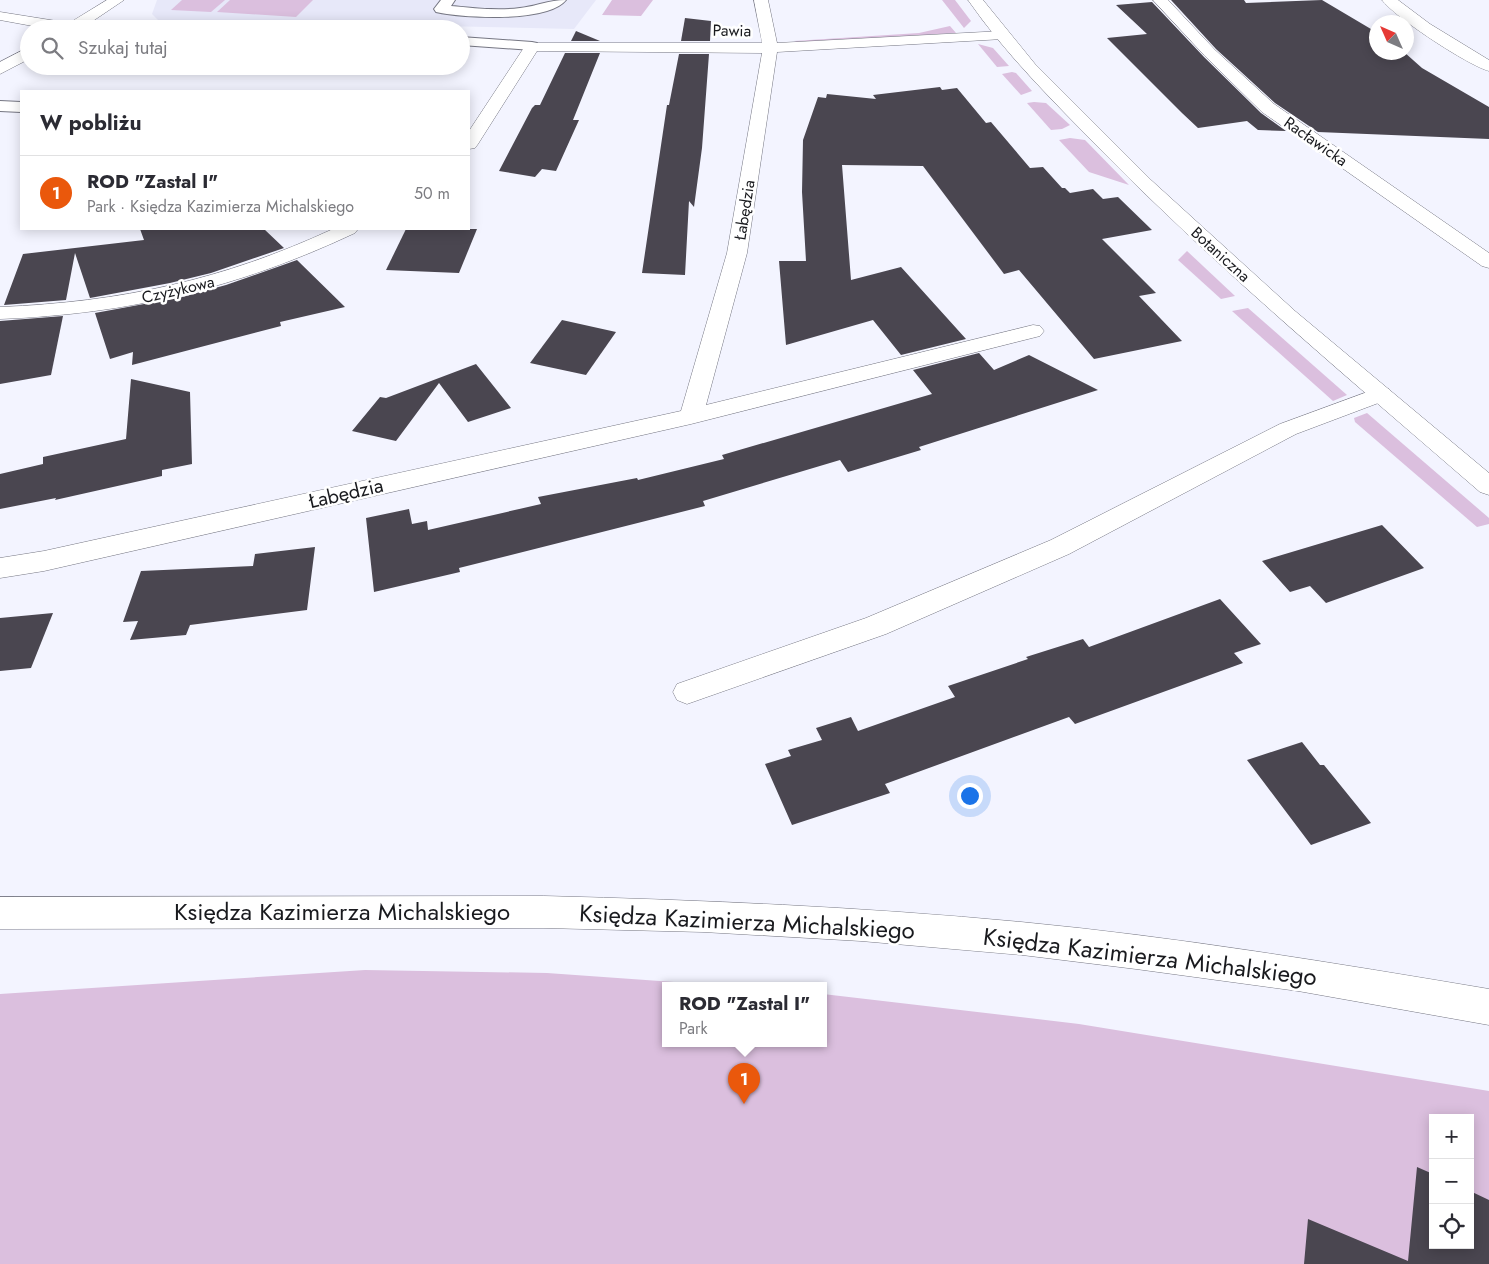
<!DOCTYPE html>
<html lang="pl">
<meta charset="utf-8">
<style>
body{margin:0;font-family:Jost,sans-serif;background:#f7f7f7;color:#2b2b33}
.controls{position:absolute;right:15px;bottom:15px;display:grid;overflow:hidden;border-radius:0px;box-shadow:0 2px 12px #0003}
.controls button{width:45px;height:45px;display:grid;place-items:center;padding:0;border:0;border-bottom:1px solid #e1e1e2;background:#fff;color:#2b2b33;font:25px sans-serif}
.compass{position:absolute;left:1369px;top:15px;width:45px;height:45px;border-radius:50%;background:#fff;box-shadow:0 2px 12px #0003;rotate:315deg}
.you{position:absolute;left:969px;top:795px;width:18px;height:18px;margin:-12px;border:4px solid #fff;border-radius:50%;background:#1a73e8;box-shadow:0 0 0 8px #1a73e833}
.badge{display:grid;place-items:center;width:32px;height:32px;border-radius:50%;background:#ea580c;color:#fff;font-size:16px;font-weight:700}
.pin{position:absolute;translate:-50% -41px;filter:drop-shadow(0 1px 2px #0008)}
.pin::after{content:'';position:absolute;top:26px;width:18px;height:15px;background:inherit;clip-path:polygon(0 0,100% 0,50% 100%)}
.popup{position:absolute;left:662px;top:982px;width:165px;height:65px;box-sizing:border-box;display:grid;place-content:center;border-radius:0px;background:#fff;filter:drop-shadow(0 1px 4px #0005);font-size:16px;white-space:nowrap;color:#7c7c81}
.popup b{font-size:19px;color:#2b2b33}
.popup::after{content:'';position:absolute;left:50%;top:100%;margin-left:-10px;border:10px solid transparent;border-top-color:#fff}
.list{margin:0;padding:0;list-style:none}
h2{display:flex;justify-content:space-between;align-items:center;height:65px;margin:0;padding:0 20px;font-size:21px}
h2 small{font-size:16px;font-weight:400;color:#7c7c81}
.list li{display:grid;grid-template-columns:32px 1fr auto;gap:15px;align-items:center;box-sizing:border-box;height:75px;padding:0 20px;border-top:1px solid #e1e1e2}
.list b{display:block;font-size:19px;white-space:nowrap}
.list p{margin:0;font-size:16px;white-space:nowrap;color:#7c7c81}
.list em{font-size:16px;font-style:normal;color:#7c7c81}
.icon{flex:none;width:28px;height:28px;fill:none;stroke:currentColor;stroke-width:2;stroke-linecap:round;stroke-linejoin:round}
.map{position:relative;flex:none;width:1489px;height:1264px;overflow:hidden}
.search{position:absolute;background:#fff;box-shadow:0 2px 12px #0003;left:20px;top:20px;width:450px;height:55px;display:flex;align-items:center;gap:12px;box-sizing:border-box;padding:0 18px;border-radius:28px;color:#7c7c81;font-size:19px}
.panel{position:absolute;background:#fff;box-shadow:0 2px 12px #0003;left:20px;top:90px;width:450px;height:140px;border-radius:0px}
.map>svg:first-child{display:block}
.built{fill:#e7e8f9}
.green{fill:#dbbfde;fill-rule:evenodd}
.building{fill:#4a4650}
.lines{fill:none;stroke-linecap:round;stroke-linejoin:round}
.lane-casing{stroke:#757682;stroke-width:2}
.street-casing{stroke:#757682;stroke-width:1}
.secondary-casing{stroke:#757682;stroke-width:1}
.lane{fill:#fff;fill-rule:evenodd}
.street{fill:#fff;fill-rule:evenodd}
.secondary{fill:#fff;fill-rule:evenodd}
.labels{text-anchor:middle;stroke-width:5;stroke-linejoin:round;paint-order:stroke}
.far-street-label{font-size:16px;fill:#191a1e;stroke:#fff}
.street-label{font-size:20px;fill:#191a1e;stroke:#fff}
.near-street-label{font-size:24px;fill:#191a1e;stroke:#fff}
</style>
<div class="map">
<svg width="1489" height="1264" viewBox="0 0 1489 1264">
<rect width="100%" height="100%" fill="#f3f4ff"/>
<polygon class="built" points="157,0 596,0 574,29 158,20 152,14"/>
<g class="green">
<polygon points="182,0 225,0 211,12 171,10"/>
<polygon points="230,0 313,0 296,17 217,12"/>
<polygon points="612,0 653,0 641,16 602,15"/>
<polygon points="942,0 955,0 971,21 964,28"/>
<polygon points="950,26 956,33 800,43 794,41 919,33"/>
<polygon points="978,44 993,48 1009,66 997,67"/>
<polygon points="1012,72 1016,73 1032,91 1021,95 1002,74"/>
<polygon points="1034,102 1046,103 1070,125 1062,129 1051,130 1027,103"/>
<polygon points="1070,138 1085,140 1129,185 1089,172 1059,140"/>
<polygon points="1187,251 1235,296 1221,299 1178,260"/>
<polygon points="1248,308 1347,395 1333,401 1232,311"/>
<polygon points="1367,413 1489,518 1489,524 1477,527 1355,422 1354,418"/>
<path d="M365 970 547 973 716 985H665V1043H823V994L1079 1024 1489 1091V1264H0V994ZM1433 1118H1470V1245H1433Z"/>
</g>
<g class="building">
<polygon points="1171,0 1244,0 1246,3 1322,0 1376,32 1376,52 1404,52 1422,68 1489,107 1489,139 1318,132 1275,103 1216,49"/>
<polygon points="1152,2 1204,57 1261,113 1286,131 1258,130 1247,121 1198,128 1182,113 1107,38 1147,34 1116,5"/>
<polygon points="685,18 711,21 710,41 681,41"/>
<polygon points="576,31 600,41 571,41"/>
<polygon points="565,53 600,53 573,120 579,120 556,171 542,169 535,177 499,171 532,108 535,105 540,105"/>
<polygon points="679,54 709,54 702,148 694,207 689,201 685,275 642,273 667,105 669,105"/>
<polygon points="940,87 942,90 957,88 986,123 991,122 1030,168 1043,167 1062,188 1065,188 1070,193 1093,189 1103,199 1118,197 1152,230 1102,239 1156,293 1139,296 1182,341 1094,359 1019,270 1004,274 923,166 842,165 851,280 901,267 966,339 901,355 873,320 786,345 779,261 806,261 802,192 803,140 818,97 826,98 827,94 876,99 873,95"/>
<polygon points="140,229 264,229 284,248 211,273 170,283 90,298 75,253 66,300 4,305 23,254 144,240"/>
<polygon points="406,229 477,229 459,273 386,270"/>
<polygon points="297,260 345,307 280,322 281,326 132,365 133,352 110,359 95,313 182,297 226,285"/>
<polygon points="63,316 51,375 0,384 0,321"/>
<polygon points="562,320 616,332 586,375 530,363"/>
<polygon points="979,353 994,370 1029,355 1098,390 919,447 921,450 848,472 840,460 703,501 705,506 459,568 460,572 374,592 366,518 409,509 412,524 427,521 428,530 541,504 538,497 637,478 638,480 724,459 722,455 932,394 913,370"/>
<polygon points="476,364 511,408 468,422 439,383 396,441 352,431 380,397 386,398"/>
<polygon points="131,379 190,392 192,464 162,470 162,476 55,500 56,498 0,509 0,474 43,464 43,457 126,439"/>
<polygon points="1382,525 1424,568 1326,603 1310,586 1290,592 1262,561"/>
<polygon points="315,547 307,610 190,625 186,635 130,640 138,621 123,622 141,571 253,566 255,554"/>
<polygon points="1220,599 1261,644 1234,653 1243,663 1075,724 1069,717 885,784 890,793 792,825 765,764 791,756 788,750 822,740 816,728 851,717 858,731 955,697 948,686 1028,659 1026,657 1083,639 1089,647"/>
<polygon points="53,613 31,668 0,671 0,618"/>
<polygon points="1302,742 1320,765 1324,765 1371,823 1311,845 1247,760"/>
<polygon points="1417,1167 1433,1174 1433,1245 1470,1245 1470,1191 1489,1200 1489,1264 1304,1264 1308,1219 1408,1261"/>
</g>
<g class="lines">
<g class="lane-casing">
<g id="lane">
<path d="M441 0H455L451 6C474 8 497 11 520 8 538 6 548 0 566 0 548 23 463 18 436 12L434 9Z"/>
<polygon points="461,37 532,42 537,43 539,46 537,49 532,50 461,45"/>
<polygon points="0,101 21,102 21,112 0,111"/>
</g>
</g>
<g class="street-casing">
<g id="street">
<polygon points="107,0 124,0 81,29 49,29 0,20 0,12 69,23"/>
<polygon points="754,0 768,0 777,43 1003,31 1008,32 1010,35 1008,38 1003,39 777,52 747,253 706,405 1033,325 1040,326 1044,331 1040,336 691,424 44,571 0,578 0,558 44,551 681,411 727,253 762,53 537,51 478,144 475,148 469,149 469,131 527,43 762,43"/>
<polygon points="1153,0 1168,0 1215,50 1274,104 1489,253 1489,268 1482,266 1262,112 1205,56"/>
<path d="M1382 0H1398L1430 24 1489 60V71C1469 66 1394 17 1382 0Z"/>
<polygon points="29,47 29,59 0,74 0,62"/>
<path d="M333 229H358L355 233C238 288 129 314 0 319V307C121 302 223 280 333 229Z"/>
<polygon points="1381,387 1389,389 1392,394 1389,399 1296,434 1069,554 886,634 687,704 677,700 673,692 677,684 866,618 1051,540 1280,424"/>
</g>
</g>
<g class="secondary-casing">
<g id="secondary">
<path d="M968 0H983L1035 64 1151 180 1295 311 1489 473V495L1480 492C1352 381 1220 271 1101 150 1054 102 1006 55 968 0Z"/>
<path d="M544 896C703 900 862 907 1021 922 1178 937 1334 963 1489 989V1025L1298 991 1136 969 1022 955 861 941 703 932 544 928 0 929V897Z"/>
</g>
</g>
<use href="#lane" class="lane"/>
<use href="#street" class="street"/>
<use href="#secondary" class="secondary"/>
</g>
<g class="labels">
<g class="far-street-label">
<text transform="translate(732 30) rotate(1)" y="6">Pawia</text>
<text transform="translate(1316 141) rotate(35)" y="6">Racławicka</text>
<text transform="translate(744 210) rotate(-81)" y="6">Łabędzia</text>
<text transform="translate(1221 254) rotate(42)" y="6">Botaniczna</text>
<text transform="translate(178 289) rotate(-13)" y="6">Czyżykowa</text>
</g>
<g class="street-label">
<text transform="translate(346 493) rotate(-13)" y="7">Łabędzia</text>
</g>
<g class="near-street-label">
<text x="342" y="920">Księdza Kazimierza Michalskiego</text>
<text transform="translate(747 922) rotate(3)" y="8">Księdza Kazimierza Michalskiego</text>
<text transform="translate(1150 957) rotate(7)" y="8">Księdza Kazimierza Michalskiego</text>
</g>
</g>
</svg>
<div class="controls">
<button>+</button>
<button>−</button>
<button><svg class="icon" aria-label="locate" viewBox="0 0 24 24"><circle cx="12" cy="12" r="6"/><path d="M12 2v4M12 18v4M2 12h4M18 12h4"/></svg></button>
</div>
<svg class="compass" viewBox="-18 -18 36 36"><path d="M0-13l5 13h-10z" fill="#e53935"/><path d="M0 13l5-13h-10z" fill="#7c7c81"/></svg>
<div class="you"></div>
<div class="pin badge" style="left:744px;top:1104px">1</div>
<div class="popup"><b>ROD &quot;Zastal I&quot;</b>Park</div>
<div class="search"><svg class="icon" aria-label="search" viewBox="0 0 24 24"><circle cx="10" cy="10" r="6"/><path d="M15 15l6 6"/></svg>Szukaj tutaj</div>
<section class="panel">
<h2>W pobliżu<small></small></h2>
<ul class="list">
<li><span class="badge">1</span><div><b>ROD &quot;Zastal I&quot;</b><p>Park · Księdza Kazimierza Michalskiego</p></div><em>50 m</em></li>
</ul>
</section>
</div>
